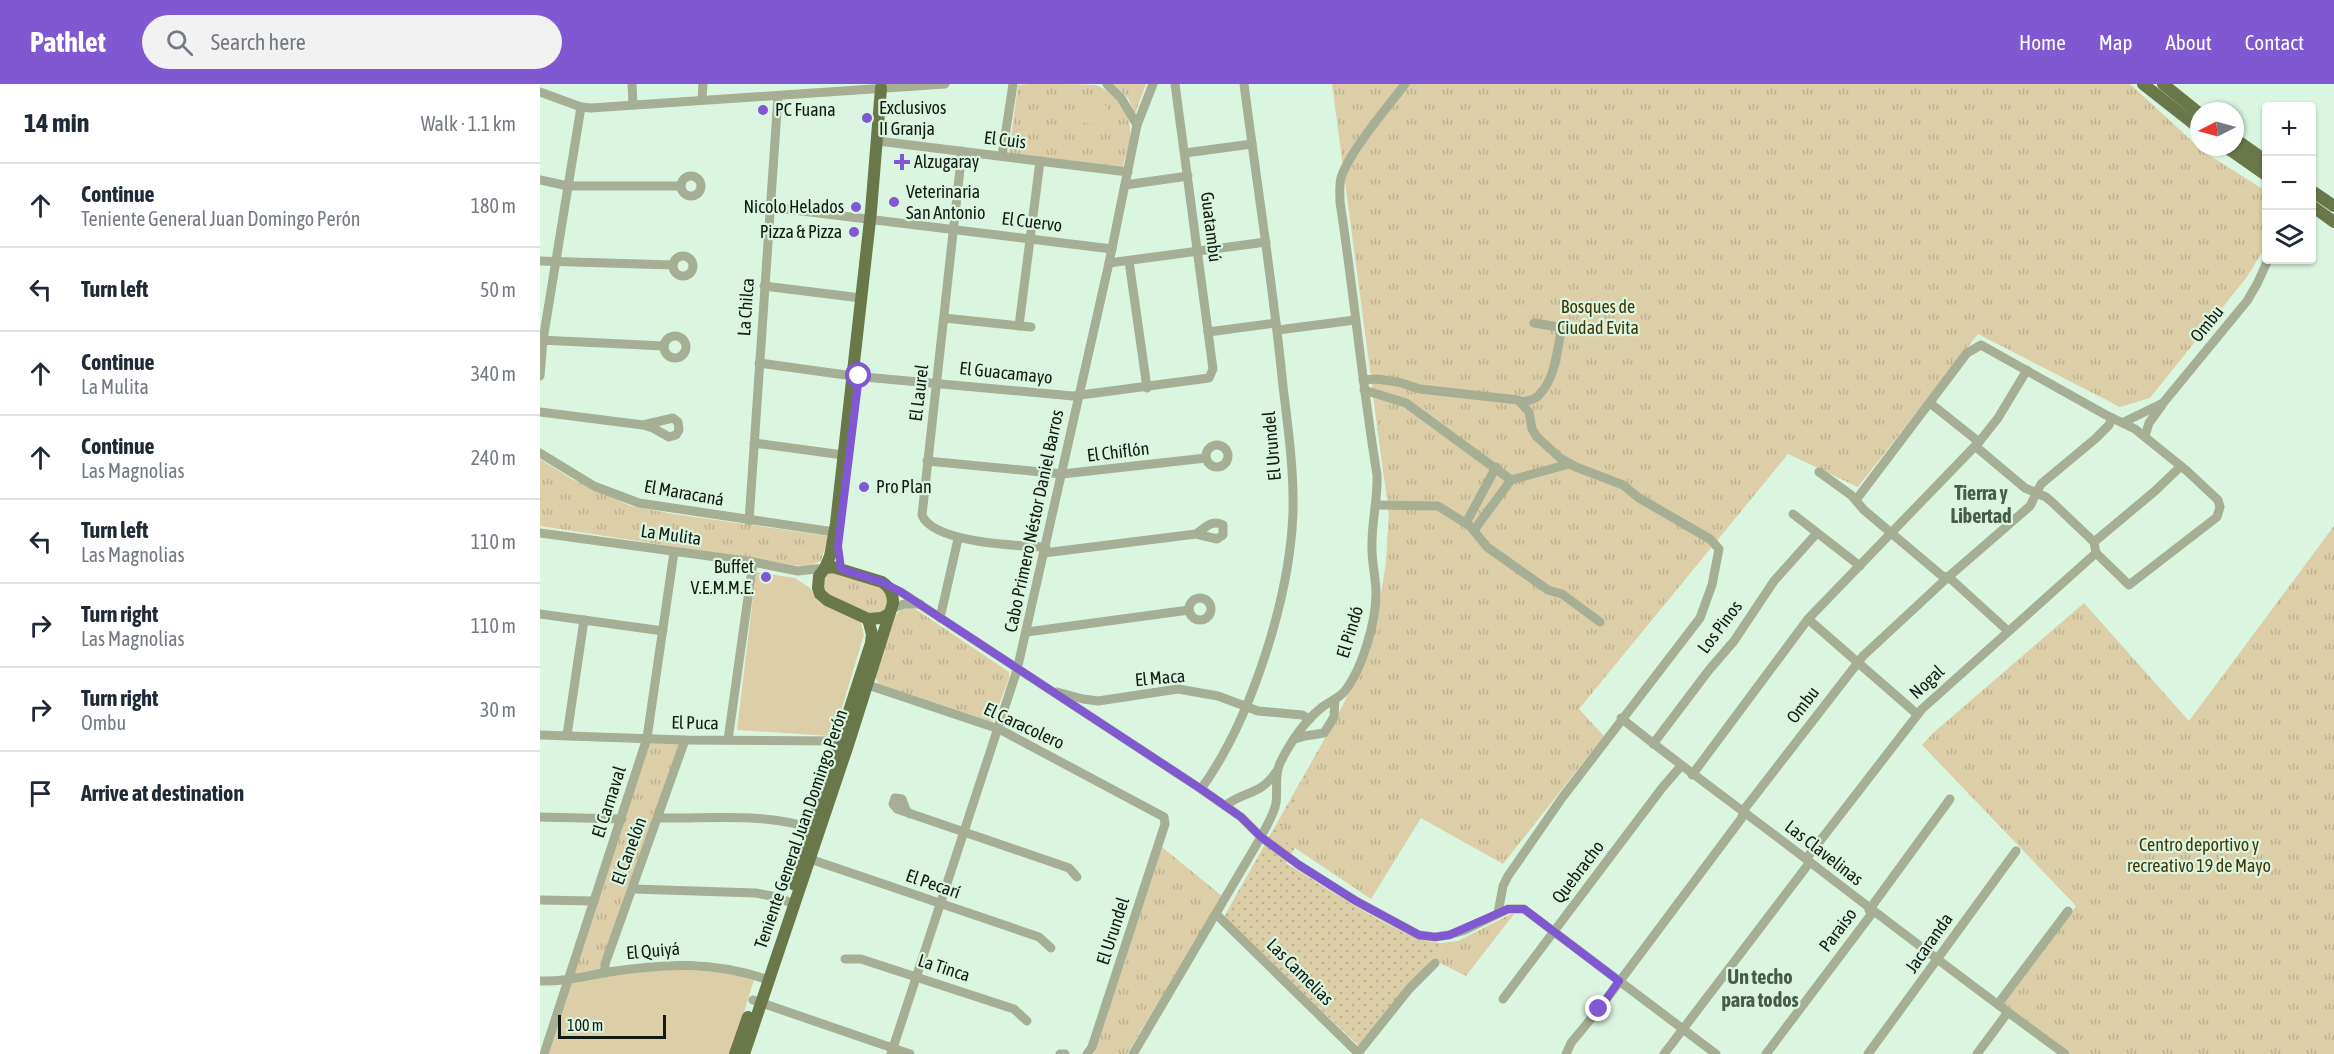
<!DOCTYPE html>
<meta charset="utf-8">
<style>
body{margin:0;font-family:"Asap Condensed",sans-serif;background:#f2f2f3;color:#1f2937}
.controls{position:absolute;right:18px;top:18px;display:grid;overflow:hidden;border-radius:6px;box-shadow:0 2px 4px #0004}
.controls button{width:54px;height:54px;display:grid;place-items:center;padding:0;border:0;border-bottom:2px solid #e0e1e3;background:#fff;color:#1f2937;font:30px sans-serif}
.compass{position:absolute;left:1650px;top:18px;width:54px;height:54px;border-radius:50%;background:#fff;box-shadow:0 2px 4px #0004;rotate:264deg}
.scale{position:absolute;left:18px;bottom:15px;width:108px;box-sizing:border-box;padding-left:6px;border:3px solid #111b14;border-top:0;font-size:16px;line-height:21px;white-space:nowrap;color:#111b14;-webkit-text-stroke:4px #dbf6e0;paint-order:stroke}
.stop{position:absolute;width:18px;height:18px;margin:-14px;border:4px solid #8058d1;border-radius:50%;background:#fff}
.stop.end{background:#8058d1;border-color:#fff;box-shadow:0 2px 6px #0008}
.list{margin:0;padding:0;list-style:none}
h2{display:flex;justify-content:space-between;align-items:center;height:78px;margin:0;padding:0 24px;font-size:26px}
h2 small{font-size:20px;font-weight:400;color:#747a83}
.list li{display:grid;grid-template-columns:39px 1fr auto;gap:18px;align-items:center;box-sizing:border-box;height:84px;padding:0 24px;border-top:2px solid #e0e1e3}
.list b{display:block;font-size:22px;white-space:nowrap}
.list p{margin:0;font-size:20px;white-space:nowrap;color:#747a83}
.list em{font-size:20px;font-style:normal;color:#747a83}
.icon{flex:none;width:33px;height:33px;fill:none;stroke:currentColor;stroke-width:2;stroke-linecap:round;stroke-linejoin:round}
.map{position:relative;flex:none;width:1794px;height:970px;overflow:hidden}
header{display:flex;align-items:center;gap:36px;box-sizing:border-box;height:84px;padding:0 30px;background:#8058d1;color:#fff}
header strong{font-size:28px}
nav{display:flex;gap:33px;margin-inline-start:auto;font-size:21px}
.search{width:420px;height:54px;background:#f2f2f3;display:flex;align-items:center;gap:15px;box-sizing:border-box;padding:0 21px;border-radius:33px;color:#747a83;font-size:22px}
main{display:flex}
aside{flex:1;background:#fff}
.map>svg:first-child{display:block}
.grass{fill:url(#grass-dots)}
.park{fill:url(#park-tufts)}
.pitch{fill:#dccfa7}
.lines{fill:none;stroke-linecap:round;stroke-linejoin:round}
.minor{stroke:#a6ae94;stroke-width:9}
.major{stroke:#6a7849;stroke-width:12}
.route{stroke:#8058d1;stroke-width:8}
.poi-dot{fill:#8058d1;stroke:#dbf6e0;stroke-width:2}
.labels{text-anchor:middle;stroke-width:4.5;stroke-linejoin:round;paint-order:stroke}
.poi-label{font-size:18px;fill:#111b14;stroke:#dbf6e0;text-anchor:start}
.street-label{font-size:18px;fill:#111b14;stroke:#dbf6e0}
.park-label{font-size:18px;fill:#433603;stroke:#dbf6e0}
.neighbourhood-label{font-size:20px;font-weight:bold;fill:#465d4b;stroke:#dbf6e0}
</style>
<header>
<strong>Pathlet</strong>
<div class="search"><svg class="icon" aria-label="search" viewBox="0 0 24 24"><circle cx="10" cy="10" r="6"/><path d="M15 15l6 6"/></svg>Search here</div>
<nav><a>Home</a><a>Map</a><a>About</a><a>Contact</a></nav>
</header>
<main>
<aside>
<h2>14 min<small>Walk · 1.1 km</small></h2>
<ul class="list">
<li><svg class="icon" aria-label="ahead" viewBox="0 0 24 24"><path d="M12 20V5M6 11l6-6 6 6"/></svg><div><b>Continue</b><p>Teniente General Juan Domingo Perón</p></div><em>180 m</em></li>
<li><svg class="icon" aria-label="left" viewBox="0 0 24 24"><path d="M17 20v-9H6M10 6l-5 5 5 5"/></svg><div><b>Turn left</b></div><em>50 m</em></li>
<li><svg class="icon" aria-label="ahead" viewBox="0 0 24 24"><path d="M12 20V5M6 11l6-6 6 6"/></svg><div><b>Continue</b><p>La Mulita</p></div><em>340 m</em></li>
<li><svg class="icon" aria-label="ahead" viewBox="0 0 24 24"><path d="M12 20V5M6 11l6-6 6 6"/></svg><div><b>Continue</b><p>Las Magnolias</p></div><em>240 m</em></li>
<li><svg class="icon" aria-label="left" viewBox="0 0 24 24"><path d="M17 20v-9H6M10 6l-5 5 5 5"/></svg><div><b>Turn left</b><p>Las Magnolias</p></div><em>110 m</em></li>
<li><svg class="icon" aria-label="right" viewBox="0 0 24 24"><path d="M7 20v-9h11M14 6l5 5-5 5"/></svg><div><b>Turn right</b><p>Las Magnolias</p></div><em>110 m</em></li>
<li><svg class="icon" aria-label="right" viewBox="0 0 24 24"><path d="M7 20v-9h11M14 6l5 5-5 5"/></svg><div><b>Turn right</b><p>Ombu</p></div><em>30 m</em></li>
<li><svg class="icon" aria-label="arrive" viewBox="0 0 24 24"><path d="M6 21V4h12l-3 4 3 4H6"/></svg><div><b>Arrive at destination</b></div></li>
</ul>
</aside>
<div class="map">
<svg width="1794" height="970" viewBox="0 0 1794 970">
<defs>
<pattern id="grass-dots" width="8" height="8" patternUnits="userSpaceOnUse" patternTransform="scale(1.5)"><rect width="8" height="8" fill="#dccfa7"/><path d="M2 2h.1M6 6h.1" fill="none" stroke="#bcb18f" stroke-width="1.8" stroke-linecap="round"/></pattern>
<pattern id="park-tufts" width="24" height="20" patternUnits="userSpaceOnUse" patternTransform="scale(1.5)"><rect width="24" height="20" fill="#dccfa7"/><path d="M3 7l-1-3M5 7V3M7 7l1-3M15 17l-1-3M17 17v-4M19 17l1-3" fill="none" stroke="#bcb18f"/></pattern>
</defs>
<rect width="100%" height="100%" fill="#dbf6e0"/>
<path class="grass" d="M832 304 956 317 790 703 746 779C779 799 868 860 902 859L898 871 892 875 819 962 685 835V831L811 608 827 573 838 528 846 480 849 430Z"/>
<g class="park">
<path d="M490 0C506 0 541 0 555 1 573 6 590 28 590 46 591 57 585 72 583 83L469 69 478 1Z"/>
<polygon points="574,0 606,0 595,30 588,14"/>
<polygon points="792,0 1590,0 1664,68 1726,107 1726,162 1707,193 1610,314 1580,323 1438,250 1318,403 1248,370 1039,625 1064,652 963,780 881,734 831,815 737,752 827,573 838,528 846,480 849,430"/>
<polygon points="0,375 34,396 91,422 134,430 288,452 281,477 267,483 0,442"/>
<polygon points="1794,442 1794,970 1531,970 1462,919 1536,822 1382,661 1393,649 1544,519 1649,637"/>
<polygon points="297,487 343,505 349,517 347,525 335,532 287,511 282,506 285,490"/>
<polygon points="371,524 377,526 469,588 469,594 453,637 450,637 339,600 335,593 355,531 363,525"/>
<polygon points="107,654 145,656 65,889 27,897"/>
<polygon points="622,763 682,812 587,970 554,970"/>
<polygon points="971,830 974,830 926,892 892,875 898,871 902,859 918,857"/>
</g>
<g class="pitch">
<polygon points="538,17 567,22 563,42 534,37"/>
<polygon points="216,488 255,494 270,504 278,517 321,538 324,551 294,650 290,652 197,646"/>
<polygon points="113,884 190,888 214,896 191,970 6,970 30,900 36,897"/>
</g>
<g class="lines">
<g class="minor">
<polyline points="92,0 93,21"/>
<polyline points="567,0 581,14 597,41"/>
<polyline points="0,8 41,23 51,24 405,0"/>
<polyline points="162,16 163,0"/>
<polyline points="338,57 588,88"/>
<path d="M422 67 382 431C393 459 479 462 506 463"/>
<polyline points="645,69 712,60"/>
<polyline points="462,72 473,0"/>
<circle cx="151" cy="102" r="10"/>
<polyline points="0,96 28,102 141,102"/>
<polyline points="585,101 648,92"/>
<polyline points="229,123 572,165"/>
<circle cx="143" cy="182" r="10"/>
<polyline points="0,177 133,181"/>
<polyline points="589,177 607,304"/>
<polyline points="569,179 726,158"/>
<polyline points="224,202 321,214"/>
<polyline points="404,234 491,243"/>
<polyline points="479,242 500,77"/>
<polyline points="738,246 815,236"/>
<polyline points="668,248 736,239"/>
<circle cx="135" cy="263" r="11"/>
<polyline points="0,256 124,262"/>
<polyline points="219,279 313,292 533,312 669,294 673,285 635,0"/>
<polyline points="0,292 3,256 41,23"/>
<polyline points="823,296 837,295 858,298 880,305 978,316 989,328 992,345 997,353 1020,374 1036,383 1083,401 1099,414 1170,455 1179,465 1172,501 1160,534 1022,714 968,792 963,802 958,829"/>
<polyline points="824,306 866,319 971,396"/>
<path d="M981 318C987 317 995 316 999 311 1015 295 1017 268 1021 247L1019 243 994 239"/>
<polyline points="1390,319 1439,358"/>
<polyline points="0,328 103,341 113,344 129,353 136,351 139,346 138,338 133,334 103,341"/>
<polyline points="1584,338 1623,319 1628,313 1707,217 1717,200 1728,176"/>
<polyline points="1605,352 1609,339 1622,321"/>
<polyline points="214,359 303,371"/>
<circle cx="677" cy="372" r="11"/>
<polyline points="0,369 54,402 99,419 294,448"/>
<polyline points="387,377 522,390 666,374"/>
<polyline points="1279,388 1311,411 1324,426 1401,491 1412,496 1468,547"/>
<polyline points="1316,416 1427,269 1441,261 1566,331 1595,345 1647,387 1678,416 1680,423 1677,433 1589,501 1556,469 1554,458 1513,419 1506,413 1485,404 1435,362"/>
<polyline points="836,421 898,422 930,442 947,463 1008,506 1022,510 1060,538"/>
<polyline points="1253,430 1320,482"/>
<polyline points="209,437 238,12"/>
<polyline points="926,439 956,383"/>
<polyline points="934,446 971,396 1029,380"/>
<polyline points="0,449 213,478 258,487 285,484"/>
<polyline points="1554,458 1615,407 1641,382"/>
<path d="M504 469 656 450 677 455 683 451V441C672 435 665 444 656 450"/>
<polyline points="348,502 361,508 661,705 701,733 721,753 759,781 816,817 879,851 895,853 909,851 925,846 968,825 984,825 1176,970"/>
<circle cx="660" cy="525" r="11"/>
<polyline points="351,525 364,520 380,520"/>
<polyline points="0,530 123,547"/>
<polyline points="400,534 418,455"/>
<polyline points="1268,535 1377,630"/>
<polyline points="487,548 649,526"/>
<polyline points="322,599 459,645 624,733 625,740 552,963 547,970"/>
<polyline points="517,608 543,615 558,617 638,605 678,612 718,627 762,631 770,635"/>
<path d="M1081 634C1142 683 1205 728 1266 775 1352 841 1438 907 1525 970"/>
<polyline points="0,651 145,656 294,657 303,660"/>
<polyline points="27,651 44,536"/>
<polyline points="755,655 765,652 784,649 794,633 795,615"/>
<polyline points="188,656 213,478"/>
<polyline points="1113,660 1169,586 1194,557 1234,497 1277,449"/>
<polyline points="1152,691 1268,535 1439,358 1458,334 1487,286"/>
<path d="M661 705C711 636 750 514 753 428 754 386 748 344 743 302 733 201 717 101 704 0"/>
<path d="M685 722C704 706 719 713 736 688"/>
<polyline points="370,730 366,726 362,715 355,714 353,720 357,725 529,784 537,793"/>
<polyline points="0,733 82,735"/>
<path d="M118 734C170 735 228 728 277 746"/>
<polyline points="264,773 499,853 511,864"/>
<polyline points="1266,775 1382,625 1556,469"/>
<polyline points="93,805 216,809 236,813 254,820"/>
<polyline points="0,816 54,817"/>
<polyline points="1329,826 1410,715"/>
<polyline points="676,830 819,970"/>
<polyline points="305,875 321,875 474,925 487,937"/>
<polyline points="65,889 65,880 145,656"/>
<path d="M0 897C25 898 44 892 69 888 126 879 173 877 229 896"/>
<polyline points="963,915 1122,704 1141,682"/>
<polyline points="213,916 370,970"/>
<polyline points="1458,920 1528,827"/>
<polyline points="818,969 870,904 895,879"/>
<polyline points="4,970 107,654 134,468"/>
<polyline points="351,970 477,586 569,179 597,41 613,0"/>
<polyline points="520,970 525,970"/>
<path d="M593 970 721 753C726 742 734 731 736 719 738 705 734 692 740 679 750 659 764 638 781 624 788 618 798 615 804 608 822 586 836 538 836 509 836 493 831 476 832 459 832 436 838 414 837 391 822 300 814 209 800 118 800 110 799 102 801 94 809 68 847 24 865 0"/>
<polyline points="1026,970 1031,959 1059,925 1201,735 1206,723 1323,572 1407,494 1490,422 1501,400 1555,355 1569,341 1572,334"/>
<polyline points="1124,970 1270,778"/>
<polyline points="1226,970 1333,828"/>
<polyline points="1328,970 1476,767"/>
<polyline points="1437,970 1468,928"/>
</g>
<g class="major">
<polyline points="1603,0 1659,44"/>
<polyline points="1623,0 1659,29"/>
<polyline points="341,4 331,127 296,439 290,472 285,484 279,492 278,504 280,510 287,516 328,535 341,534 349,530"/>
<polyline points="1695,55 1726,77"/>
<polyline points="1686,63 1726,91"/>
<polyline points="1772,107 1794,122"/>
<polyline points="1772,122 1794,138"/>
<polyline points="253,800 331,559 332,550 328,535"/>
<polyline points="195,970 208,933"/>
<path d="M204 970 308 661 353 519C353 510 350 503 342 498L293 483 285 484"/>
</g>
</g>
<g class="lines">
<polyline class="route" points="319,292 298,462 301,485 342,498 361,508 661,705 701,733 721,753 759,781 816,817 879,851 895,853 909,851 968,825 984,825 1079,897 1059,925"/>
</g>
<g class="poi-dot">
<circle cx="223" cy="26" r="6"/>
<circle cx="327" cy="34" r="6"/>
<path d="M359 69h6v6h6v6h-6v6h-6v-6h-6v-6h6z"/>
<circle cx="354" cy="118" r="6"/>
<circle cx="316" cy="123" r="6"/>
<circle cx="314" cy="148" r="6"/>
<circle cx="324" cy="403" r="6"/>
<circle cx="226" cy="493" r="6"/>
</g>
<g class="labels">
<g class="poi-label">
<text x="339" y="30">Exclusivos<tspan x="339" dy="21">II Granja</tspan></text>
<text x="235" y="32">PC Fuana</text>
<text x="374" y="84">Alzugaray</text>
<text x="366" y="114">Veterinaria<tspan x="366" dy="21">San Antonio</tspan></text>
<text x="304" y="129" text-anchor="end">Nicolo Helados</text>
<text x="302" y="154" text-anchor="end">Pizza &amp; Pizza</text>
<text x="336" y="409">Pro Plan</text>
<text x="214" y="489" text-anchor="end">Buffet<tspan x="214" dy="21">V.E.M.M.E.</tspan></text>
</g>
<g class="street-label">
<text transform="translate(465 56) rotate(7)" y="6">El Cuis</text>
<text transform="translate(492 138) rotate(7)" y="6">El Cuervo</text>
<text transform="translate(671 143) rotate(83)" y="6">Guatambú</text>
<text transform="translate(206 223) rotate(-86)" y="6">La Chilca</text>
<text transform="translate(1667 240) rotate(-51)" y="6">Ombu</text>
<text transform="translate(466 289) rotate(6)" y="6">El Guacamayo</text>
<text transform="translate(379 309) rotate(-83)" y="6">El Laurel</text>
<text transform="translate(732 362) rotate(-95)" y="6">El Urundel</text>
<text transform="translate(578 368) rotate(-7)" y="6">El Chiflón</text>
<text transform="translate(144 409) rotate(10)" y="6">El Maracaná</text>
<text transform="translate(494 437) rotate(-78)" y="6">Cabo Primero Néstor Daniel Barros</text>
<text transform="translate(131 451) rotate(8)" y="6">La Mulita</text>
<text transform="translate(1180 543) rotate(-53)" y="6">Los Pinos</text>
<text transform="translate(810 548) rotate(-73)" y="6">El Pindó</text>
<text transform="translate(620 594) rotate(-5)" y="6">El Maca</text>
<text transform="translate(1387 598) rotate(-43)" y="6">Nogal</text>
<text transform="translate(1263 621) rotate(-53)" y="6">Ombu</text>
<text transform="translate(155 639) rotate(1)" y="6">El Puca</text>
<text transform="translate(484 642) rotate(25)" y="6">El Caracolero</text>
<text transform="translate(69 718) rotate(-72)" y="6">El Carnaval</text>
<text transform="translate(261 745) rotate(-71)" y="6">Teniente General Juan Domingo Perón</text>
<text transform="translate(89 767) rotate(-70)" y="6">El Canelón</text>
<text transform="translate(1284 769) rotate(38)" y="6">Las Clavelinas</text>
<text transform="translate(1038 788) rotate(-53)" y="6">Quebracho</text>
<text transform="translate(393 800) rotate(19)" y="6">El Pecarí</text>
<text transform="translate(1298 846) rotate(-53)" y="6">Paraiso</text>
<text transform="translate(573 847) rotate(-72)" y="6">El Urundel</text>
<text transform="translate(1389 859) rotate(-55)" y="6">Jacaranda</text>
<text transform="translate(113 867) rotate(-5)" y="6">El Quiyá</text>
<text transform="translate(404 884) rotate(18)" y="6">La Tinca</text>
<text transform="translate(760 888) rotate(45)" y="6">Las Camelias</text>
</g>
<g class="park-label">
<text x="1058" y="229">Bosques de<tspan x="1058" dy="21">Ciudad Evita</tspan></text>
<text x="1659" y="767">Centro deportivo y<tspan x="1659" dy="21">recreativo 19 de Mayo</tspan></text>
</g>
<g class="neighbourhood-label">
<text x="1441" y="416">Tierra y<tspan x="1441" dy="23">Libertad</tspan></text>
<text x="1220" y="900">Un techo<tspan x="1220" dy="23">para todos</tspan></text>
</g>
</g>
</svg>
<div class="controls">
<button>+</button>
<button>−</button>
<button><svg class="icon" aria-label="layers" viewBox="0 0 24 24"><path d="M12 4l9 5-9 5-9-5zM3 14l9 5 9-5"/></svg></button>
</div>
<svg class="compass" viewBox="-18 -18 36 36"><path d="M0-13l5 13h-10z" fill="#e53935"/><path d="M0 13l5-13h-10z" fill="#747a83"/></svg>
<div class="scale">100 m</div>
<div class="stop" style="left:319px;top:292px"></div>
<div class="stop end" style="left:1059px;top:925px"></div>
</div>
</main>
